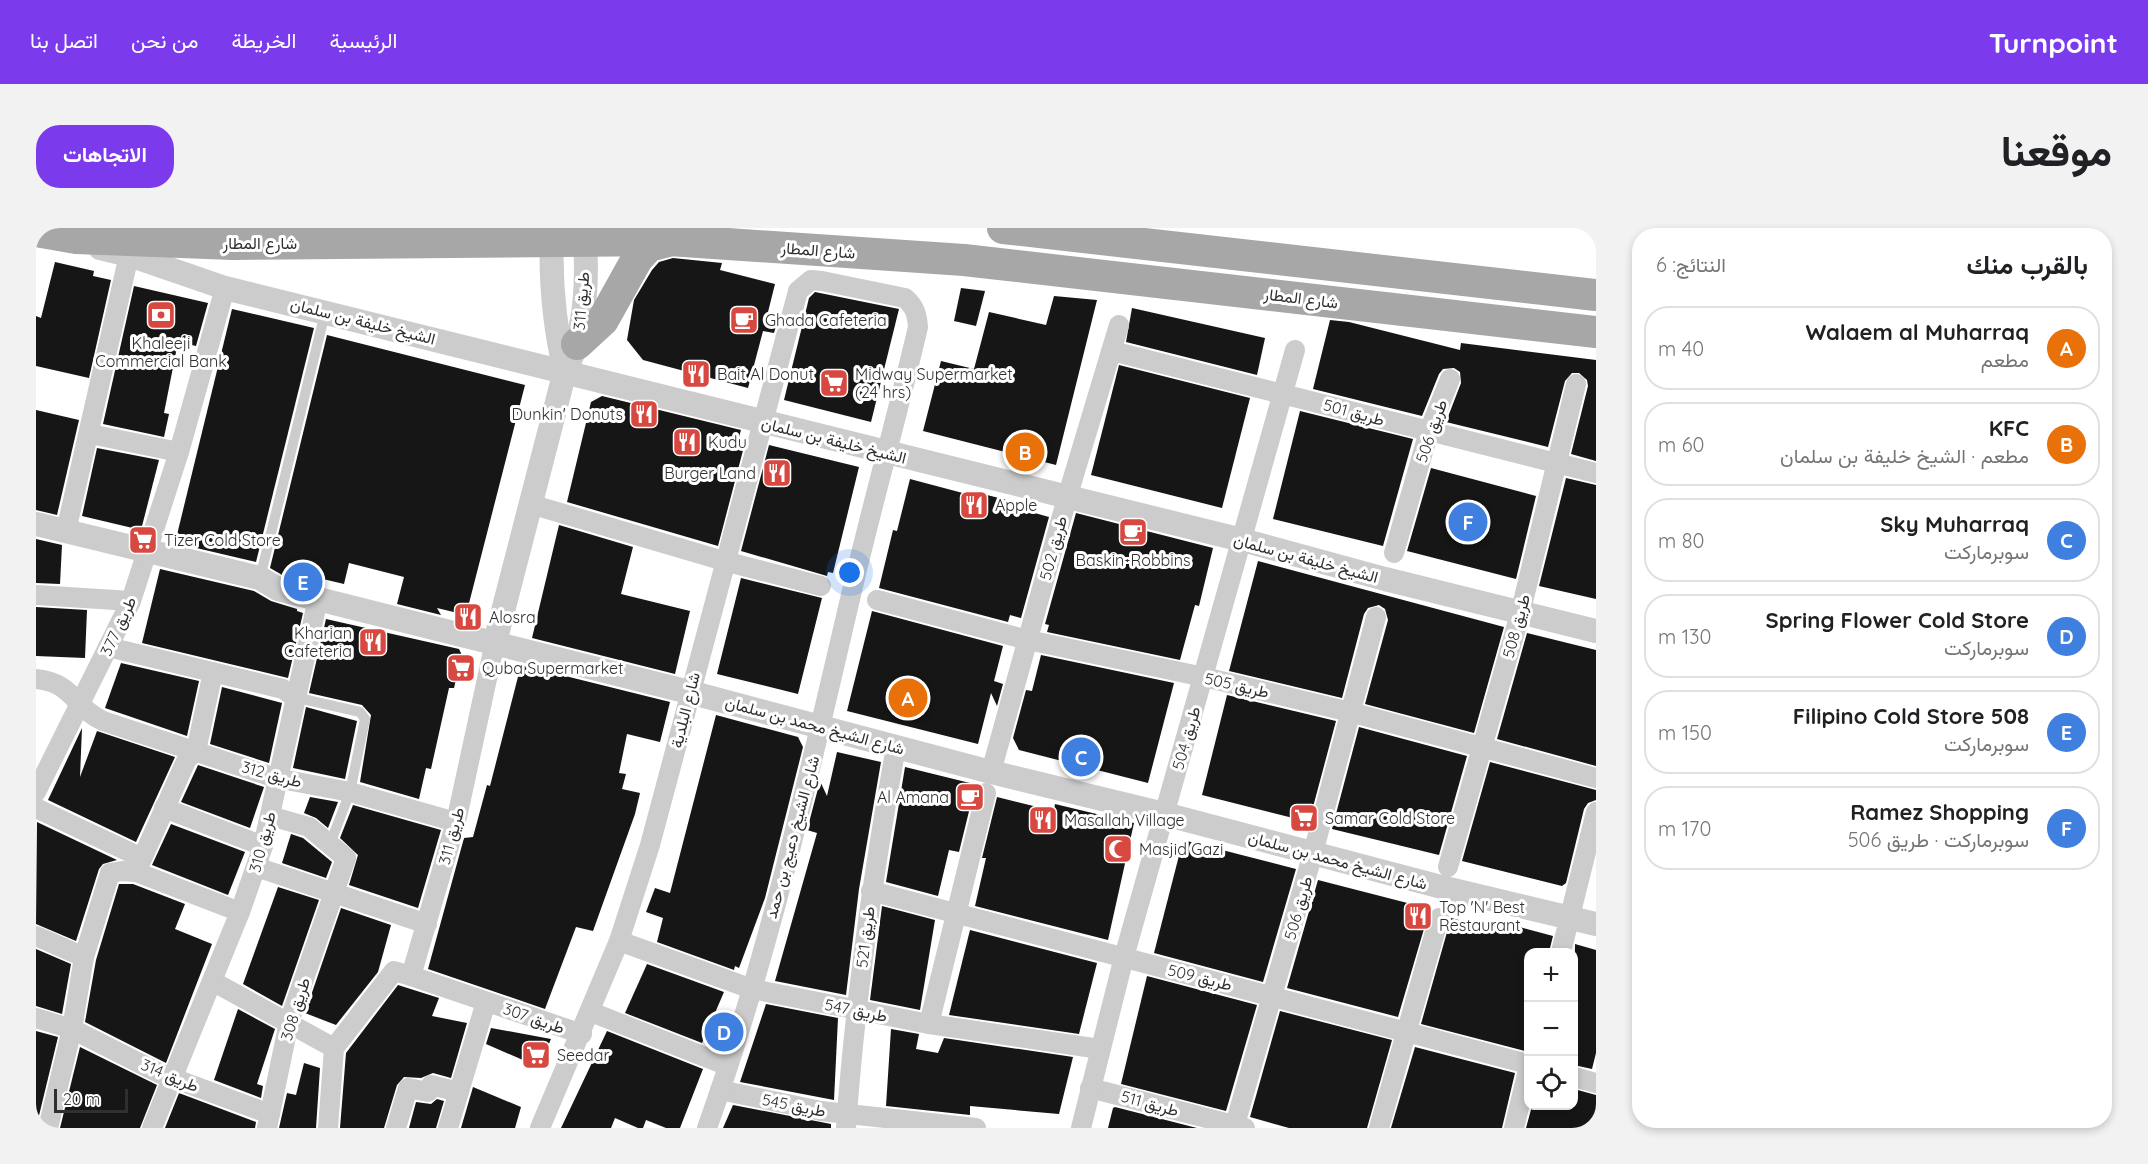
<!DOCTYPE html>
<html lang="ar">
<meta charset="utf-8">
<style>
body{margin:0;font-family:Quicksand,Vazirmatn,sans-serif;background:#f2f2f2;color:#202124;direction:rtl}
.controls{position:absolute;right:18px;bottom:18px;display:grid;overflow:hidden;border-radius:12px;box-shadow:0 3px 9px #0003}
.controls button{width:54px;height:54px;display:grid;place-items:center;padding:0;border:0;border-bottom:2px solid #e0e0e0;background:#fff;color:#202124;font:30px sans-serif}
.scale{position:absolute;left:18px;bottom:15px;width:74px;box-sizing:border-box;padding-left:6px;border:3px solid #2f2f2f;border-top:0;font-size:16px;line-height:21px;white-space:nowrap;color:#2f2f2f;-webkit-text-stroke:4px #fff;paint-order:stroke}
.you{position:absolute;left:814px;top:345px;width:21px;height:21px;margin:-15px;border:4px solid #fff;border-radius:50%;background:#1a73e8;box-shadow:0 0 0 9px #1a73e833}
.badge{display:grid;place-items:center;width:39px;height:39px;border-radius:50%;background:#7c3aed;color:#fff;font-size:20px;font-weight:700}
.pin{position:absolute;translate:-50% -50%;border:3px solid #fff;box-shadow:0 2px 6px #0006}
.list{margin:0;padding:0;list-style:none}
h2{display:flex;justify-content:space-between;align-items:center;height:78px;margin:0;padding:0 24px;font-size:26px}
h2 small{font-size:20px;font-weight:400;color:#757577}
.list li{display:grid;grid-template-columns:39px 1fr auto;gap:18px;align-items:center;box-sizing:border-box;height:84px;margin:0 12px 12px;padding:0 12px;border:2px solid #e0e0e0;border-radius:24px}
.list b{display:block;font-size:22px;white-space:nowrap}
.list p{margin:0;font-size:20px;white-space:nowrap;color:#757577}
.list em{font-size:20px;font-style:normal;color:#757577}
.icon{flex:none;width:33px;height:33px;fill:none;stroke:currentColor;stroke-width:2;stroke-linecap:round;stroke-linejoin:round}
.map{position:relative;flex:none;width:1560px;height:900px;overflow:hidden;direction:ltr;border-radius:24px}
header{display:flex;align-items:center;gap:36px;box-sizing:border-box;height:84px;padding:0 30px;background:#7c3aed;color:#fff}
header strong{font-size:28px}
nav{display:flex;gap:33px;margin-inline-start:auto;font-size:21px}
.intro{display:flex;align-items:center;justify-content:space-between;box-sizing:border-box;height:144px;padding:0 36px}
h1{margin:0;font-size:42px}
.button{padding:15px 27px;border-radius:24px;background:#7c3aed;color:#fff;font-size:21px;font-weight:700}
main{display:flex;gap:36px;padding:0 36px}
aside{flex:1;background:#fff;border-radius:24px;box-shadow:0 3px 9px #0003}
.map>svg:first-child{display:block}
.building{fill:#161616}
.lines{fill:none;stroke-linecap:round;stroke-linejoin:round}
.service{stroke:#ccc;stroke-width:10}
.minor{stroke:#ccc;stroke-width:20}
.tertiary{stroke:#ccc;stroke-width:24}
.primary{stroke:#a7a7a7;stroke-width:32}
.labels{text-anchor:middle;stroke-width:6;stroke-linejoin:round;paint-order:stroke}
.street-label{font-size:16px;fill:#2f2f2f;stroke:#fff}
.poi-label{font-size:16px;fill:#2f2f2f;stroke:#fff;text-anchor:start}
</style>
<header>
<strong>Turnpoint</strong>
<nav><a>الرئيسية</a><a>الخريطة</a><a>من نحن</a><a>اتصل بنا</a></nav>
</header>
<div class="intro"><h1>موقعنا</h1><a class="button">الاتجاهات</a></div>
<main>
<aside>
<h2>بالقرب منك<small>النتائج: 6</small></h2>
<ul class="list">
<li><span class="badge" style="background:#e8710a">A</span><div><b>Walaem al Muharraq</b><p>مطعم</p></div><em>40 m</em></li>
<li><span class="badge" style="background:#e8710a">B</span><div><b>KFC</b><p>مطعم · الشيخ خليفة بن سلمان</p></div><em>60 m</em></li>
<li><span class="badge" style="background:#3f7fe0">C</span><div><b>Sky Muharraq</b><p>سوبرماركت</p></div><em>80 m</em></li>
<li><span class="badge" style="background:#3f7fe0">D</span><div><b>Spring Flower Cold Store</b><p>سوبرماركت</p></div><em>130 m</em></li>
<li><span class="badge" style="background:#3f7fe0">E</span><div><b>508 Filipino Cold Store</b><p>سوبرماركت</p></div><em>150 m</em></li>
<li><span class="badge" style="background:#3f7fe0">F</span><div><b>Ramez Shopping</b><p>سوبرماركت · طريق 506</p></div><em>170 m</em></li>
</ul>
</aside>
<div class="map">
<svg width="1560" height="900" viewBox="0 0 1560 900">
<rect width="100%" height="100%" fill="#fff"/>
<g class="building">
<polygon points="637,30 686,35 684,42 739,56 730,92 744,84 738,105 727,103 712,160 607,132 591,112 598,72 616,42 623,34"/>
<polygon points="19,34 58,43 57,48 75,52 53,150 0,138 0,88 5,90"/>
<polygon points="98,58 172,75 160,118 142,114 128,185 133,186 128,209 67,196"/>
<polygon points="925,60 949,63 940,98 918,93"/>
<polygon points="779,64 863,81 835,194 748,172 773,70"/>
<polygon points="1018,68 1061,72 1020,237 887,203 905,133 938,141 953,84 1010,97"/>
<polygon points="1096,80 1229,110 1221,147 1090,114"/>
<polygon points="196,81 278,100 220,334 139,315"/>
<polygon points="1294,92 1313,94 1424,122 1425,115 1560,132 1560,233 1535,226 1552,158 1551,152 1543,145 1536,145 1529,153 1512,219 1410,194 1425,155 1424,144 1418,140 1407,141 1403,146 1386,188 1277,161"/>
<polygon points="291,107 489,157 430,387 401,380 405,387 361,376 368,349 313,335 308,356 270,347 268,353 248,348 234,340"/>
<polygon points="1083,137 1214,170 1186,280 1055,247"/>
<polygon points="566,168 705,202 703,209 710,211 682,318 531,274 555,174"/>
<polygon points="0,182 43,192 21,287 0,282"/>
<polygon points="1264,183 1377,211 1347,318 1237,291"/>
<polygon points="733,217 823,239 797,345 792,344 791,348 705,323"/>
<polygon points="61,220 123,232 105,302 46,288"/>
<polygon points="1395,240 1500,268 1480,351 1371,323"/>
<polygon points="1530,250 1560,257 1560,371 1503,358"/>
<polygon points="874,251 938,268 939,264 975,273 974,278 1013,289 985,390 974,387 972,394 843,360 857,302 861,303"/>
<polygon points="1040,285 1177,320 1163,378 1159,377 1144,432 1011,404 1013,397 1009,396"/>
<polygon points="523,297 597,319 585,366 654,383 639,446 496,410"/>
<polygon points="0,311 26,317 24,356 0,355"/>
<polygon points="1222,333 1468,399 1438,505 1329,476 1352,392 1349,381 1343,377 1332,380 1328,386 1306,470 1193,443"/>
<polygon points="124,341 218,363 235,373 261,381 261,383 267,385 252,450 106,415"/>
<polygon points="705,350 786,370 762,466 681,446"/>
<polygon points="0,379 51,382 49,430 0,428"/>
<polygon points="836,383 967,418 958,453 967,456 961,478 955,465 942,516 811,483"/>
<polygon points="290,391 423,421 426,427 418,460 413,460 395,541 390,540 383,571 324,554 335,487 326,477 273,465"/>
<polygon points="1491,405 1560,422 1560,538 1461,511"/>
<polygon points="1005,427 1138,455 1112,555 983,522 977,510 990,462 996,463"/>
<polygon points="85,435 163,453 151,508 69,480"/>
<polygon points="485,437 634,474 624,514 591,506 583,545 590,546 586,561 604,565 599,586 557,703 540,699 509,781 392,741 428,610 437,609 451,557 454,558"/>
<polygon points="186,459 246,475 233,535 174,516"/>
<polygon points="1191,467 1300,493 1273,594 1166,567"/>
<polygon points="270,479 321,493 309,551 257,540"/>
<polygon points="680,487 762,509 767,519 729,670 703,740 699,738 698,742 621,714 627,690 610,684 619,660 634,665"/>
<polygon points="1323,499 1431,528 1403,627 1296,601"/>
<polygon points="46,500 44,549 61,503 139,529 100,614 12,572"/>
<polygon points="801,524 845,534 823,661 810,767 739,753 781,605 771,602 784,553 791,568"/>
<polygon points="1454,534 1560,562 1560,572 1552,575 1548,581 1530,655 1526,658 1426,633"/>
<polygon points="162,537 228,559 214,600 145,574"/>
<polygon points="869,539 934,555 933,561 938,563 923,624 913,622 902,668 850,654"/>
<polygon points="274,569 302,574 292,600 280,590 268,585"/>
<polygon points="961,569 1018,583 1019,576 1098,595 1072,712 939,678 950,630 946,630"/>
<polygon points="317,577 405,602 382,680 313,657 322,627 304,610"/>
<polygon points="1,594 81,632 67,636 63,641 40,713 0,696"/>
<polygon points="135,596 209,624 192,667 116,637"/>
<polygon points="255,606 267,610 296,634 290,650 246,635"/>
<polygon points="1147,612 1260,641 1227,754 1118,725"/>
<polygon points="1282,652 1387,679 1386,682 1393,684 1362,789 1251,760"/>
<polygon points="83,656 97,656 149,676 139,701 176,716 130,835 49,794 60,732"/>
<polygon points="242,659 283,672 246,778 207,756"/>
<polygon points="846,678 899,692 884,782 834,772"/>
<polygon points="305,680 355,697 342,744 300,797 269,785"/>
<polygon points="1415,690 1462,702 1464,694 1517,708 1513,724 1492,724 1492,807 1489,823 1385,796"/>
<polygon points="934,702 1061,735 1043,806 913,787"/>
<polygon points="1539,716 1560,722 1560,825 1556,841 1538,837"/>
<polygon points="0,721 35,736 26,786 0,778"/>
<polygon points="611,736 688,764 666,815 589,785"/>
<polygon points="1111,748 1221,777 1190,883 1085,856"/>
<polygon points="362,757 403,770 396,788 431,795 415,850 397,845 385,850 368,849 361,857 348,900 304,900 310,825"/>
<polygon points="730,776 802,790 798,872 704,854"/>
<polygon points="202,781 239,801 221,856 227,858 225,870 178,852"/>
<polygon points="1244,783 1356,812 1331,900 1253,900 1214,889"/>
<polygon points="455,800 515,811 503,839 450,816"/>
<polygon points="855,801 883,806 880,821 902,825 908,810 1037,829 1023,886 934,878 934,887 850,878"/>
<polygon points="0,803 22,809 0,900"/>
<polygon points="571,803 667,841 644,900 630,900 610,892 607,900 602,900 579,890 575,900 525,900"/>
<polygon points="44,819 121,857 104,900 24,900"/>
<polygon points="1379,819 1479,845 1466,900 1355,900"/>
<polygon points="268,835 284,840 280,900 243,900 251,865 260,867"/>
<polygon points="437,859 485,879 479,900 425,900"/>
<polygon points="1538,861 1560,867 1560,900 1490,900 1496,878 1538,878"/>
<polygon points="143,865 220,894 219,900 129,900"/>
<polygon points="401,871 408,873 400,900 373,900 380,874 395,876"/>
<polygon points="697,877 795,896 795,900 687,900"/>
<polygon points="1079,879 1161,900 1072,900 1077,880"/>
</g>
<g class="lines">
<g class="service">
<polyline points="224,350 289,85"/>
<polyline points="258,469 324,484 329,491 314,564 294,616"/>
</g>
<g class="minor">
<polyline points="1076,123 1560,245"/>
<polyline points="54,206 143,224"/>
<polyline points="494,276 688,333 785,358"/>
<polyline points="30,303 93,27"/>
<polyline points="1358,325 1393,203 1414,151"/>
<polyline points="0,367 95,373"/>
<polyline points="841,372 992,412 1168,449 1314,484 1560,550"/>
<polyline points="72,419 247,461 258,469"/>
<path d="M0 451C38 455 36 478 67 493L240 550 314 564 420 594"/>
<polyline points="955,544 1031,270 1083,97"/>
<polyline points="0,564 95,373 143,224 189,60"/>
<polyline points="0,580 106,630"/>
<polyline points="128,580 227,618"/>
<polyline points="220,639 391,696"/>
<polyline points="1412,639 1484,386 1540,156"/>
<polyline points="100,644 204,684"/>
<polyline points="835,663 1492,836"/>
<polyline points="0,708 48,729 36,801 12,900"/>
<polyline points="583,713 716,761 893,796 1064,821"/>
<polyline points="1525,724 1560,584"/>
<polyline points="48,729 74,645 86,643 100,644 151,531 160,523 177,444"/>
<polyline points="375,748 546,806"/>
<polyline points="176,753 298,820"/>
<polyline points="555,784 692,838"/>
<polyline points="0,790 36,801 123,845 234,886"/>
<polyline points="893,796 950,565"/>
<polyline points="1538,849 1560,855"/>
<polyline points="1054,860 1209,900"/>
<polyline points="684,862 785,883 940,900"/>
<polyline points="116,900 204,684 227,618 282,371"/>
<polyline points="231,900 253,794 310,630 273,599 234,588"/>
<polyline points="292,900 298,820 358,743 375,748 420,594 459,414"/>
<polyline points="360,900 372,860 392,864 395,857 423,864"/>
<polyline points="412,900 450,774"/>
<path d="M504 900 583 713 614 617 762 63 775 52 786 53 869 70C879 79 881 86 882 99 861 189 836 277 815 367 773 546 733 727 671 900"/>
<path d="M810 900C819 771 837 646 860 519"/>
<polyline points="1045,900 1088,729 1259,122"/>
<polyline points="1198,900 1277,625 1340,389"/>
<polyline points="1343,900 1403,690"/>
<polyline points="1478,900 1492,842"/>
</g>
<g class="tertiary">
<path d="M516 0C514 47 518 97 529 143"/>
<polyline points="64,20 93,27 189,60 1206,312 1349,351 1560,403"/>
<polyline points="0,296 224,350 242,361 653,464 955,544 1128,586 1413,661 1560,696"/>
<path d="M459 414 529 143C551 103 552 45 548 0"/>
</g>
<g class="primary">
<polyline points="967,0 1560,67"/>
<polyline points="0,3 40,10 197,16 633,12 928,32 1560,104"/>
<polyline points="541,116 567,92 601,31 613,18 632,13"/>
</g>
</g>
<defs>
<g id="bank-square" transform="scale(1.5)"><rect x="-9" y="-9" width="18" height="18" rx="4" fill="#d74840" stroke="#fff"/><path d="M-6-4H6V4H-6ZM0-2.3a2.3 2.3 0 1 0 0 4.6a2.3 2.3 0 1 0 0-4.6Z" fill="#fff"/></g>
<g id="cafe-square" transform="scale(1.5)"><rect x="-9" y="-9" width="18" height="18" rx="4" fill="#d74840" stroke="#fff"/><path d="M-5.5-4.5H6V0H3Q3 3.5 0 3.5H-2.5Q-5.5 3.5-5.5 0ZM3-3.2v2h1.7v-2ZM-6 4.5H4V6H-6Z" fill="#fff"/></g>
<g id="restaurant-square" transform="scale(1.5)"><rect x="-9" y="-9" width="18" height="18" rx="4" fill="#d74840" stroke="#fff"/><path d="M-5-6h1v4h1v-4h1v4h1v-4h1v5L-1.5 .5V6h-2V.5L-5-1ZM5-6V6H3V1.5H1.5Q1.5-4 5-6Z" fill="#fff"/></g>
<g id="supermarket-square" transform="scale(1.5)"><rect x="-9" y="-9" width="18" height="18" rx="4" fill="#d74840" stroke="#fff"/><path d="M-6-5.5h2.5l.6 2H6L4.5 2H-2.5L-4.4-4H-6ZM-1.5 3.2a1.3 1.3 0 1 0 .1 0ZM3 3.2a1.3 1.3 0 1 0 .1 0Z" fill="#fff"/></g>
<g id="mosque-square" transform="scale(1.5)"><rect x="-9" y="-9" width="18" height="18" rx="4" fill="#d74840" stroke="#fff"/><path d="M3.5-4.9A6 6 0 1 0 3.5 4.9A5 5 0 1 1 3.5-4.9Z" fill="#fff"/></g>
</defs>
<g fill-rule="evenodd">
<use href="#bank-square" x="125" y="87"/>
<use href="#cafe-square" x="708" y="92"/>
<use href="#restaurant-square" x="660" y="146"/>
<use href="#supermarket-square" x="798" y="155"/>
<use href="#restaurant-square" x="608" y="186"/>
<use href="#restaurant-square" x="651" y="214"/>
<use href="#restaurant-square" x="741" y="245"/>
<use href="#restaurant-square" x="938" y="277"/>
<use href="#cafe-square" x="1097" y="304"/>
<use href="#supermarket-square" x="107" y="312"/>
<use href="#restaurant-square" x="432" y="389"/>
<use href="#restaurant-square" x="337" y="414"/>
<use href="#supermarket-square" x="425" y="440"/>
<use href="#cafe-square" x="934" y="569"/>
<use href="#supermarket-square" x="1268" y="590"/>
<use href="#restaurant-square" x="1007" y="592"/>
<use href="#mosque-square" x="1082" y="621"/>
<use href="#restaurant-square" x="1382" y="688"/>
<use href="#supermarket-square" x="500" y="827"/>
</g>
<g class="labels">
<g class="street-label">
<text x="224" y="21">شارع المطار</text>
<text transform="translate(782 22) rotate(4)" y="6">شارع المطار</text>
<text transform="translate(1265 70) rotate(7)" y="6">شارع المطار</text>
<text transform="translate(545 73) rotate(-85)" y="6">طريق 311</text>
<text transform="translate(327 93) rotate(14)" y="6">الشيخ خليفة بن سلمان</text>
<text transform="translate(1318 184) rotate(15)" y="6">طريق 501</text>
<text transform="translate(1395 203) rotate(-71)" y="6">طريق 506</text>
<text transform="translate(798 212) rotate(14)" y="6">الشيخ خليفة بن سلمان</text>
<text transform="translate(1017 320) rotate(-75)" y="6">طريق 502</text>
<text transform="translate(1270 330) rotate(15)" y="6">الشيخ خليفة بن سلمان</text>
<text transform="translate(82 398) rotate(-65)" y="6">طريق 377</text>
<text transform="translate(1480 398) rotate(-75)" y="6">طريق 508</text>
<text transform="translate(1201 457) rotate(13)" y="6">طريق 505</text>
<text transform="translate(649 482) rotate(-76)" y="6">شارع البلدية</text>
<text transform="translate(779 497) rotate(15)" y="6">شارع الشيخ محمد بن سلمان</text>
<text transform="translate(1150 510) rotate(-74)" y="6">طريق 504</text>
<text transform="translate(236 546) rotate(15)" y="6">طريق 312</text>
<text transform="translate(415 608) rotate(-75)" y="6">طريق 311</text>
<text transform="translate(756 609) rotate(-75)" y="6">شارع الشيخ دعيج بن حمد</text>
<text transform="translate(226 614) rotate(-75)" y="6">طريق 310</text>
<text transform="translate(1302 632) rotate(15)" y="6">شارع الشيخ محمد بن سلمان</text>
<text transform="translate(1262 680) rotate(-74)" y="6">طريق 506</text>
<text transform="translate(829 709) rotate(-83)" y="6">طريق 521</text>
<text transform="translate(1164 749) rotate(14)" y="6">طريق 509</text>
<text transform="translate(259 781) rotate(-73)" y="6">طريق 308</text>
<text transform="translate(820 782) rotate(11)" y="6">طريق 547</text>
<text transform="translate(498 790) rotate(19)" y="6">طريق 307</text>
<text transform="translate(134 847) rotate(23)" y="6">طريق 314</text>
<text transform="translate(1114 875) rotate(15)" y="6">طريق 511</text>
<text transform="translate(758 877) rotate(11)" y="6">طريق 545</text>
</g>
<g class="poi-label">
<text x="729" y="98">Ghada Cafeteria</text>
<text x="125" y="121" text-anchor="middle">Khaleeji<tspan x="125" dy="18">Commercial Bank</tspan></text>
<text x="681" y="152">Bait Al Donut</text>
<text x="819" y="152">Midway Supermarket<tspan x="819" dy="18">(24 hrs)</tspan></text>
<text x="587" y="192" text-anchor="end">Dunkin' Donuts</text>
<text x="672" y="220">Kudu</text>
<text x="720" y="251" text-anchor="end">Burger Land</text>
<text x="959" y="283">Apple</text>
<text x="128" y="318">Tizer Cold Store</text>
<text x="1097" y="338" text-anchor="middle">Baskin-Robbins</text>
<text x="453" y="395">Alosra</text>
<text x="316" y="411" text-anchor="end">Kharian<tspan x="316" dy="18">Cafeteria</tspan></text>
<text x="446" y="446">Quba Supermarket</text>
<text x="913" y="575" text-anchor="end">Al Amana</text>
<text x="1289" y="596">Samar Cold Store</text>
<text x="1028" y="598">Masallah Village</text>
<text x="1103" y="627">Masjid Gazi</text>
<text x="1403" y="685">Top 'N' Best<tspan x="1403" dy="18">Restaurant</tspan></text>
<text x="521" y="833">Seedar</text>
</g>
</g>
</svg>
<div class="controls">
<button>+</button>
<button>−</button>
<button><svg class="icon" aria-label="locate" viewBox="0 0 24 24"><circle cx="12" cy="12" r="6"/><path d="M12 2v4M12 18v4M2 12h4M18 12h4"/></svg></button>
</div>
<div class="scale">20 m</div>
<div class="you"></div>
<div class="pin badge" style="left:872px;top:470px;background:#e8710a">A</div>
<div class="pin badge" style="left:989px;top:224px;background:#e8710a">B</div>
<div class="pin badge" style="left:1045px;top:529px;background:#3f7fe0">C</div>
<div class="pin badge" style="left:688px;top:804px;background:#3f7fe0">D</div>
<div class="pin badge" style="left:267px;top:354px;background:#3f7fe0">E</div>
<div class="pin badge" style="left:1432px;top:294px;background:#3f7fe0">F</div>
</div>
</main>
